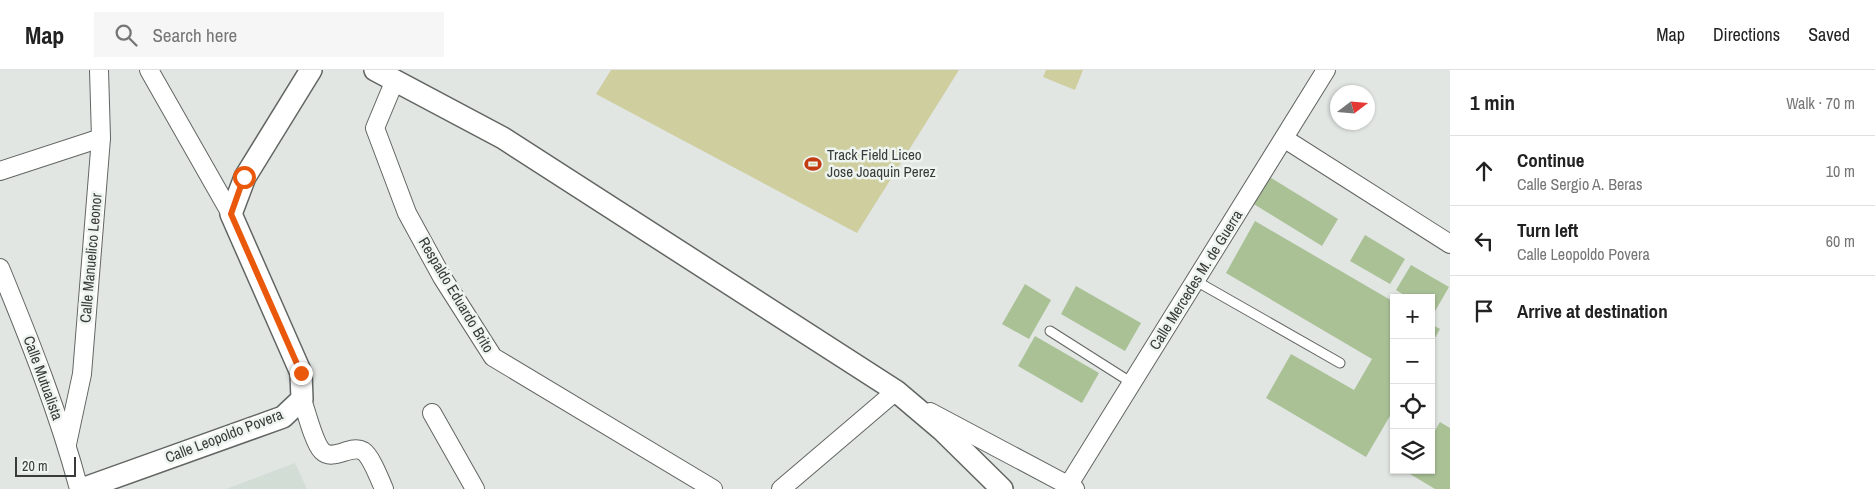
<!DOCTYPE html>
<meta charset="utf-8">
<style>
body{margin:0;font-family:"Archivo Narrow",sans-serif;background:#f6f6f6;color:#222}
.controls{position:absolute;right:15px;bottom:15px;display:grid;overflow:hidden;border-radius:0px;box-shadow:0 1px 4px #0004}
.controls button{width:45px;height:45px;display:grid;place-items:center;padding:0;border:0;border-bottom:1px solid #e0e0e0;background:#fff;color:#222;font:25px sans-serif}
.compass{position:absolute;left:1330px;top:15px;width:45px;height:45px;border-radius:50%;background:#fff;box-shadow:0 1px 4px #0004;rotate:74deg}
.scale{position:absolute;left:15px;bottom:12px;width:61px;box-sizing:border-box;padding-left:5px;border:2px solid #393b3a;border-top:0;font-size:14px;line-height:18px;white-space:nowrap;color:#393b3a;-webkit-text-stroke:4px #eef4f0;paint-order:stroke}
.stop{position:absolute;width:15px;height:15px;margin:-11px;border:4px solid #ea580c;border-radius:50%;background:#fff}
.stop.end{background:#ea580c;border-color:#fff;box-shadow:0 1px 5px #0008}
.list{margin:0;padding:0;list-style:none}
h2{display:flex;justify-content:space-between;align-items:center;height:65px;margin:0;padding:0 20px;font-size:21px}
h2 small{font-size:16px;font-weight:400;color:#767676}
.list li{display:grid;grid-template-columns:32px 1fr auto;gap:15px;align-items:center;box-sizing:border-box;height:70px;padding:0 20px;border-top:1px solid #e0e0e0}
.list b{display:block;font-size:19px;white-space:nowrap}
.list p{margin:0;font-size:16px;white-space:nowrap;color:#767676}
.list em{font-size:16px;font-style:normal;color:#767676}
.icon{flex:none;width:28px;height:28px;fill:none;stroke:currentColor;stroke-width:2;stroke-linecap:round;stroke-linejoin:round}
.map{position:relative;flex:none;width:1450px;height:419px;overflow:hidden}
header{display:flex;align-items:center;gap:30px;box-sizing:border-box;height:70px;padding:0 25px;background:#fff;border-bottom:1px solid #e0e0e0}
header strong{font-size:24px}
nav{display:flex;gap:28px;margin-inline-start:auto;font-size:18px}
.search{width:350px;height:45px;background:#f6f6f6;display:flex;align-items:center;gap:12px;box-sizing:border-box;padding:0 18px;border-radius:0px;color:#767676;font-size:19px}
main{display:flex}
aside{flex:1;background:#fff}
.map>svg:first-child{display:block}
.built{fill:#d2ded5}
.green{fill:#cfce9f}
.building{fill:#aac196}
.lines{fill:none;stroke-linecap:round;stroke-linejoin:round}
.service-casing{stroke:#626663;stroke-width:11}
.minor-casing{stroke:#626663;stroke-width:20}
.tertiary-casing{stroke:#626663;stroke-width:24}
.service{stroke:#fff;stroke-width:9}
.minor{stroke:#fff;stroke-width:18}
.tertiary{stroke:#fff;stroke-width:21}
.route{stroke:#ea580c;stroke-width:6}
.labels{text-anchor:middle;stroke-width:5;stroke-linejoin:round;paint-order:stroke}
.poi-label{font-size:15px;fill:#393b3a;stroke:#eef4f0;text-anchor:start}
.street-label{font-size:15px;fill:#393b3a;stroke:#eef4f0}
</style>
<header>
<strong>Map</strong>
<div class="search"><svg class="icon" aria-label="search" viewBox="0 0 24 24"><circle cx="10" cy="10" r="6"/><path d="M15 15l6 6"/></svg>Search here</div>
<nav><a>Map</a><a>Directions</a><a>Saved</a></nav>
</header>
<main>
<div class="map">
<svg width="1450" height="419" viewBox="0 0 1450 419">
<rect width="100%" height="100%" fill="#e1e6e3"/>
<polygon class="built" points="295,393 307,419 226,419"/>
<g class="green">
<polygon points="611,0 959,0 857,163 596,24"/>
<polygon points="1046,0 1083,0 1075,20 1043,7"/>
</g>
<g class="building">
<polygon points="1268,106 1338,149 1322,176 1252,133"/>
<polygon points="1255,151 1394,232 1394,339 1366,387 1266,328 1291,284 1354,320 1372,289 1226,203"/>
<polygon points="1365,165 1405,189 1390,214 1350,191"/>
<polygon points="1411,195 1449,217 1434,243 1431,241 1431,228 1409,228 1396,220"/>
<polygon points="1025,214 1051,230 1029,269 1002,254"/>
<polygon points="1076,216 1141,253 1125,281 1061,244"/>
<polygon points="1431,254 1440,259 1431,275"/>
<polygon points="1035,266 1099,303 1082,333 1018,296"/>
<polygon points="1440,352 1450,358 1450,419 1435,419 1410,404 1412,400 1431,400 1431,367"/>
</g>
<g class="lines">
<g class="service-casing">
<g id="service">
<polyline points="1196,211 1340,293"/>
<polyline points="1050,261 1132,313"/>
</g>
</g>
<g class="minor-casing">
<g id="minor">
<polyline points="149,0 231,144"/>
<polyline points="395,10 375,58 407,143 442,207 493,287 713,419"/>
<polyline points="1285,69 1450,174"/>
<polyline points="0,101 101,68"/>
<path d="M0 198C30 271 59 344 79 419"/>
<path d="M302 329C306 341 314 373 322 381 333 392 351 374 363 381 371 386 380 410 384 419"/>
<polyline points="930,342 1075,419"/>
<polyline points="432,343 475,419"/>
<polyline points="67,374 82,304 101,68 99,0"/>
<polyline points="781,419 896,321"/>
<polyline points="1066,419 1326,0"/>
</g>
</g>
<g class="tertiary-casing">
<g id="tertiary">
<polyline points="375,0 503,68 896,321 942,360 1002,419"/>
<polyline points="82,419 283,347 302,329 301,303 231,144 245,107 311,0"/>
</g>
</g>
<use href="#service" class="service"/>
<use href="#minor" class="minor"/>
<use href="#tertiary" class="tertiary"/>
</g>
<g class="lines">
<polyline class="route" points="244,107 231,144 301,303"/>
</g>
<defs>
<g id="stadium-bare" transform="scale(1.35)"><path d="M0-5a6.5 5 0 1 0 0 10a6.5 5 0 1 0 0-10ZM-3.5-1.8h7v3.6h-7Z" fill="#c33b11" stroke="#eef4f0" stroke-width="2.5" paint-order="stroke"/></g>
</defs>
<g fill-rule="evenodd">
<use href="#stadium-bare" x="813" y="94"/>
</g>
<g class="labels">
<g class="poi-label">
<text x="827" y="90">Track Field Liceo<tspan x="827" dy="17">Jose Joaquin Perez</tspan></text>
</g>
<g class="street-label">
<text transform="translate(91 188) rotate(-85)" y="5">Calle Manuelico Leonor</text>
<text transform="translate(1196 210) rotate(-58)" y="5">Calle Mercedes M. de Guerra</text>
<text transform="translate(456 225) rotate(59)" y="5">Respaldo Eduardo Brito</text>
<text transform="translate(43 308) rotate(70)" y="5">Calle Mutualista</text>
<text transform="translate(224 366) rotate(-21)" y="5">Calle Leopoldo Povera</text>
</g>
</g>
</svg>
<div class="controls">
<button>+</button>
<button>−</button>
<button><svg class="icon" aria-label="locate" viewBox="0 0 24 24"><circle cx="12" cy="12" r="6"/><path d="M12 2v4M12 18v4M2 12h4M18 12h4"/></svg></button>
<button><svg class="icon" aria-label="layers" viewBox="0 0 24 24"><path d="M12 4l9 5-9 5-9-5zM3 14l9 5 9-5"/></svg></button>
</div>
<svg class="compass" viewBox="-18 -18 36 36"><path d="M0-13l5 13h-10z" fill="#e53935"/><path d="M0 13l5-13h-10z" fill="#767676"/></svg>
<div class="scale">20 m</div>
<div class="stop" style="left:244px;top:107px"></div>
<div class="stop end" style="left:301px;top:303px"></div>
</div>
<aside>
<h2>1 min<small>Walk · 70 m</small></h2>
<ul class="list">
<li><svg class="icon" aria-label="ahead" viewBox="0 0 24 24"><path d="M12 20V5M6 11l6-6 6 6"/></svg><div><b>Continue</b><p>Calle Sergio A. Beras</p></div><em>10 m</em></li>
<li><svg class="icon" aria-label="left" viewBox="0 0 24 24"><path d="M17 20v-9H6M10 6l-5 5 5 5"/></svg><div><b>Turn left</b><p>Calle Leopoldo Povera</p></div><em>60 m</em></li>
<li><svg class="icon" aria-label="arrive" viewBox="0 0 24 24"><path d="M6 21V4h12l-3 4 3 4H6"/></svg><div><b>Arrive at destination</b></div></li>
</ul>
</aside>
</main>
